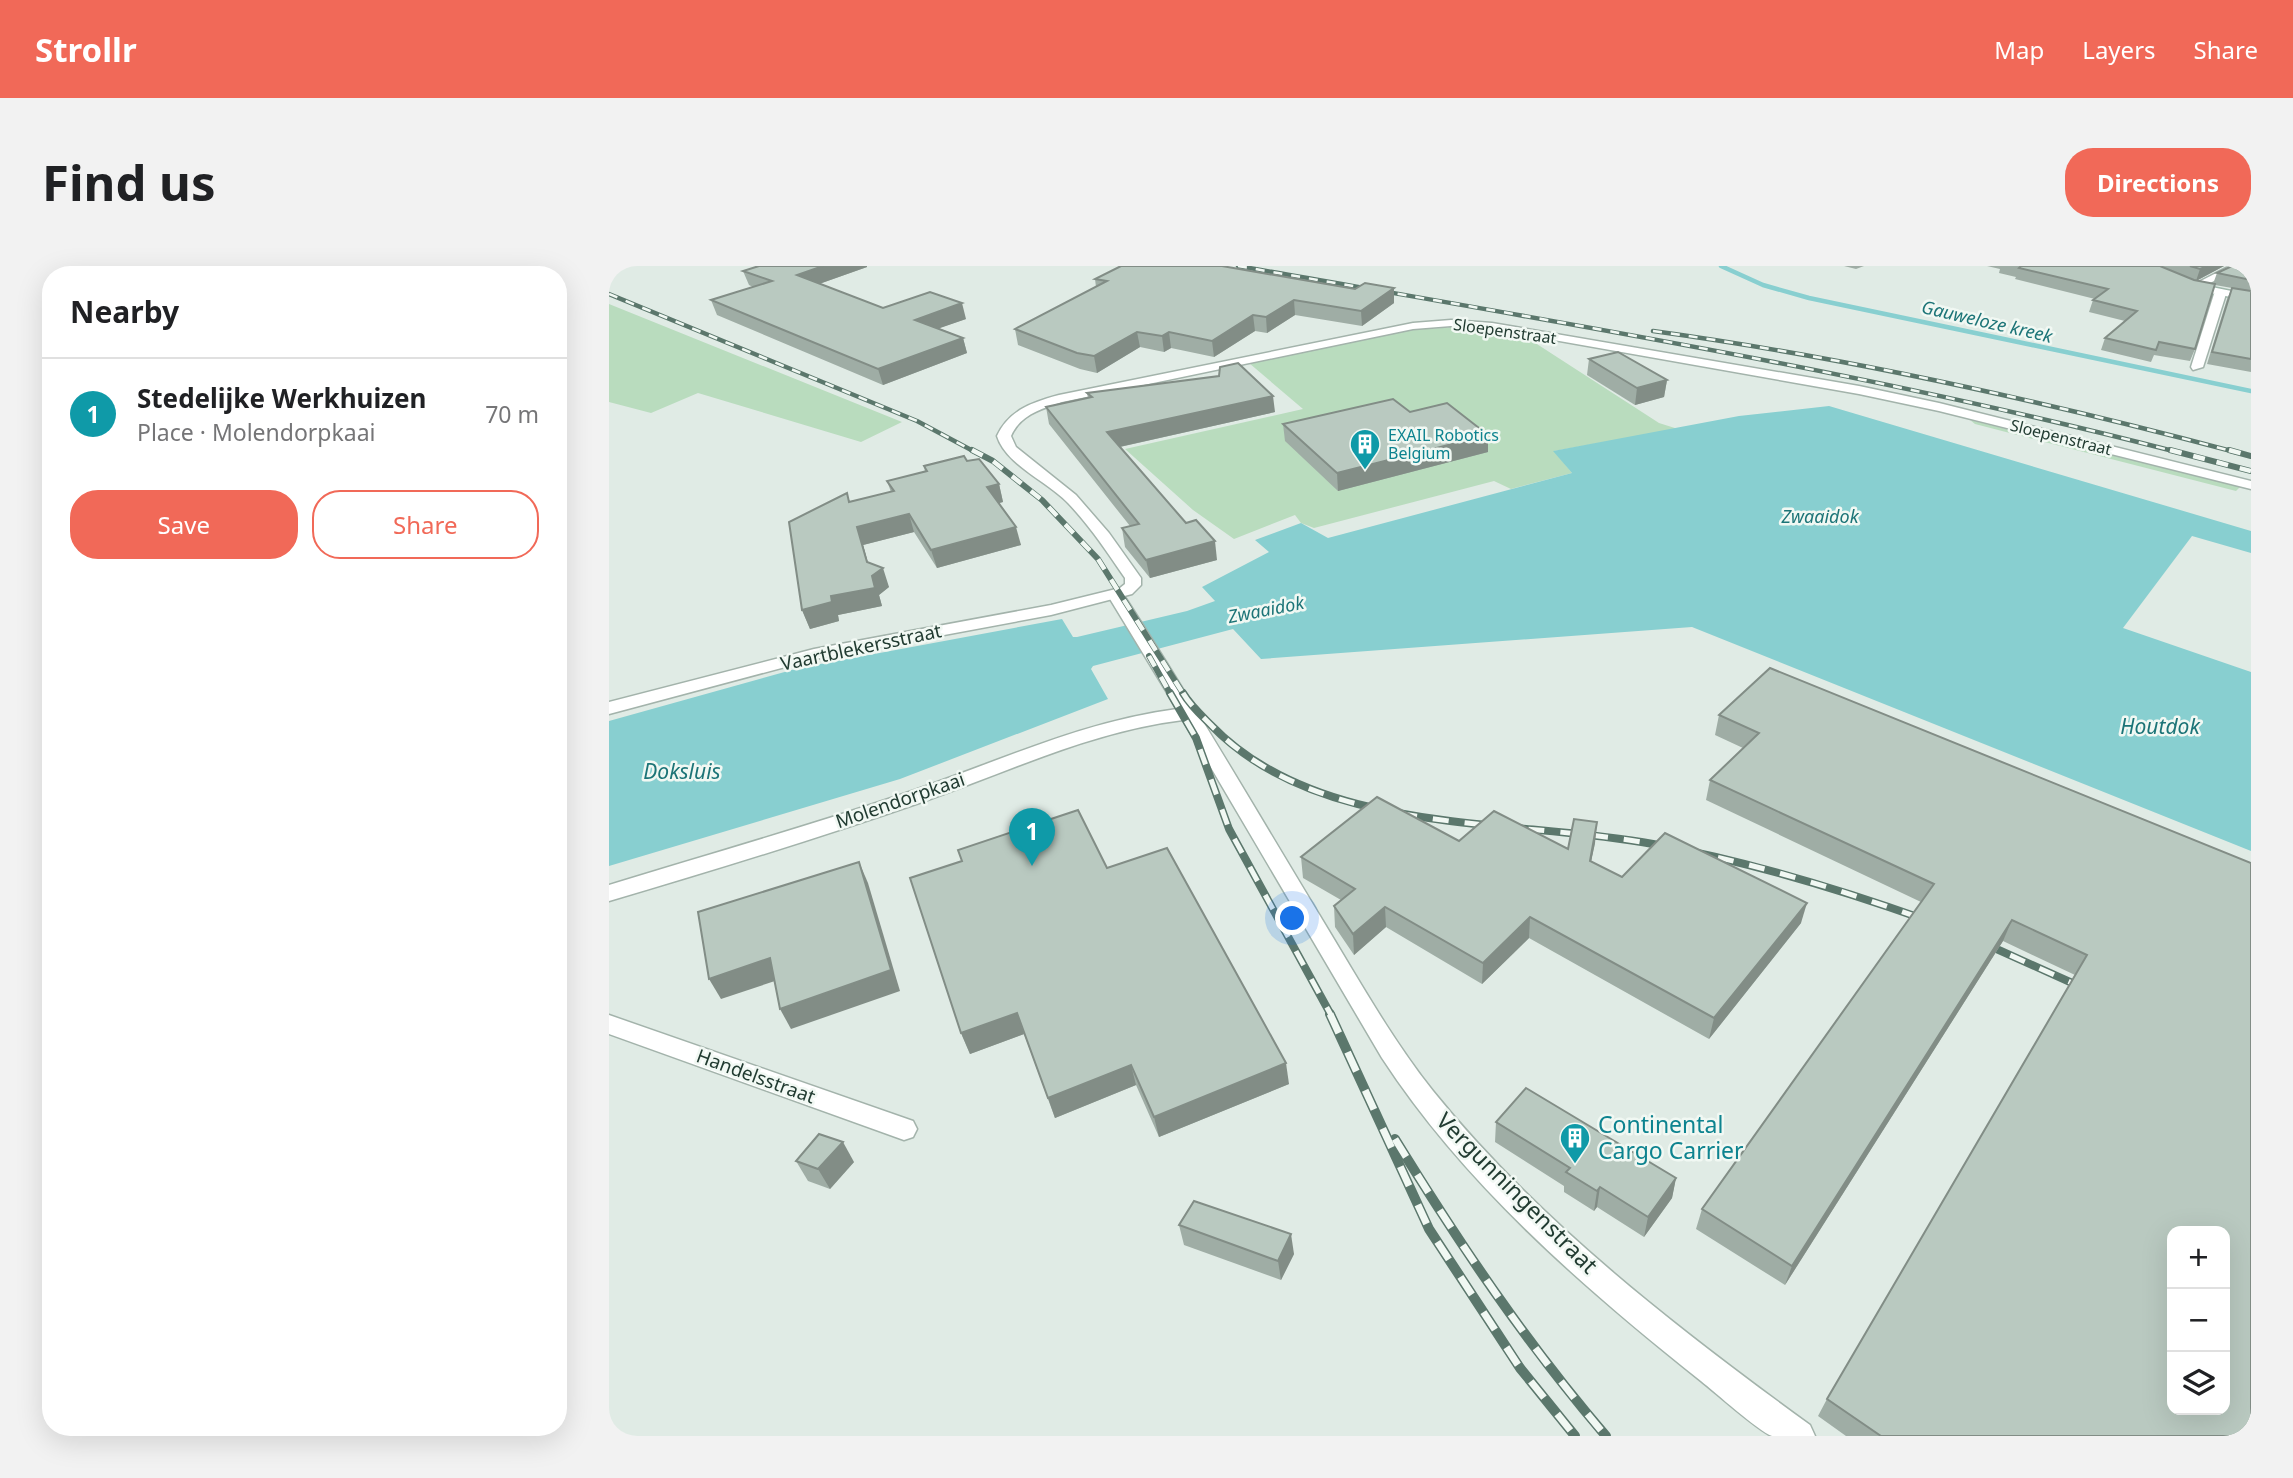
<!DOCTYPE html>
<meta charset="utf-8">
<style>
body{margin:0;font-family:"Noto Sans",sans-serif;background:#f2f2f2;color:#202124}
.controls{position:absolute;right:21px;bottom:21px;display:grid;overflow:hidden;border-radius:14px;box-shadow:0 7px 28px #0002}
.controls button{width:63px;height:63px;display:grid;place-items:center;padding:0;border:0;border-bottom:2px solid #e0e0e0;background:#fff;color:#202124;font:35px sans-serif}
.you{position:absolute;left:684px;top:653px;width:24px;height:24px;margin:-18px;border:5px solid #fff;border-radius:50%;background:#1a73e8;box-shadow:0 0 0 10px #1a73e833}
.badge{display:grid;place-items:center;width:46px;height:46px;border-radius:50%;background:#f16958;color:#fff;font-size:23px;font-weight:700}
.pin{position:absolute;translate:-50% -58px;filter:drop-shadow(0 2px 4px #0008)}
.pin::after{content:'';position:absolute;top:37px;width:24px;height:21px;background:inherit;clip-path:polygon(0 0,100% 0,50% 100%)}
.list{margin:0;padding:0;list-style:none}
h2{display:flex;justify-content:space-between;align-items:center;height:91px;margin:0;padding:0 28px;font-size:30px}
h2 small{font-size:23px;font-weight:400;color:#757577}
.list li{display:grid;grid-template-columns:46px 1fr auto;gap:21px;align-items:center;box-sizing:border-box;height:112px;padding:0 28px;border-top:2px solid #e0e0e0}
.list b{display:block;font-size:26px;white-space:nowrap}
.list p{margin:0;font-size:23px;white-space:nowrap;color:#757577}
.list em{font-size:23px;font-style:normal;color:#757577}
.actions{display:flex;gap:14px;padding:21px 28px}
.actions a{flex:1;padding:16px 0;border:2px solid #f16958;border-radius:28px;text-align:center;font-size:24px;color:#f16958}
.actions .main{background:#f16958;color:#fff}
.icon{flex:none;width:38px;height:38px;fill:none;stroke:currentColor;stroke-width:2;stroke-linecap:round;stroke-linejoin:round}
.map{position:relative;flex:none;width:1642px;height:1170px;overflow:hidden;border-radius:28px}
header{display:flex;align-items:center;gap:42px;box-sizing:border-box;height:98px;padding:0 35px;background:#f16958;color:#fff}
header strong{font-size:33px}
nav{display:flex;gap:38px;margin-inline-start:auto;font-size:24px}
.intro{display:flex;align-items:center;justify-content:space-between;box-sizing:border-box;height:168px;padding:0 42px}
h1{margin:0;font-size:49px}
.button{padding:18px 32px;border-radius:28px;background:#f16958;color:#fff;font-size:24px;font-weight:700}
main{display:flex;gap:42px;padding:0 42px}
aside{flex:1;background:#fff;border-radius:28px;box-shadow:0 7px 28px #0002}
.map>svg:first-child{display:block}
.green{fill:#b9dcbe}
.water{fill:#88cfd0}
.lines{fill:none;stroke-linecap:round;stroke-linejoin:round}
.stream{stroke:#88cfd0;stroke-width:4.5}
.minor-casing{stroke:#a3b3ab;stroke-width:3}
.tertiary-casing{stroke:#a3b3ab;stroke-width:3}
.secondary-casing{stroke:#9fb7ab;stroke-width:3}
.minor{fill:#fff;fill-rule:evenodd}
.tertiary{fill:#fff;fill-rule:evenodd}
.secondary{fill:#fff;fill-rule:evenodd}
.rail-far3-casing{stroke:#5b776c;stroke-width:4.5}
.rail-far2-casing{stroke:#5b776c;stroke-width:6}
.rail-far1-casing{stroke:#5b776c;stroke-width:8}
.rail-casing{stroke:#5b776c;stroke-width:10}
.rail-far3{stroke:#f1f8f3;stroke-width:2.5;stroke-dasharray:9;stroke-linecap:butt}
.rail-far2{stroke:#f1f8f3;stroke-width:4.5;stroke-dasharray:12;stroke-linecap:butt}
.rail-far1{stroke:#f1f8f3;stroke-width:5;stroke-dasharray:16;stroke-linecap:butt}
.rail{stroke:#f1f8f3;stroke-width:7;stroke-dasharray:21;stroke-linecap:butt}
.wall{fill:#9fada5}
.shaded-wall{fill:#828d86}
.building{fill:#b9c9c0;stroke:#828d86;stroke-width:2;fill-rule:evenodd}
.labels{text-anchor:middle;stroke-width:5;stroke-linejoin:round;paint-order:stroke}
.far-street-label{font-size:16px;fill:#213b31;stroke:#f1f8f3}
.far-culture-label{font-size:16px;fill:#0d838f;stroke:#f1f8f3;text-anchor:start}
.far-water-label{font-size:18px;font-style:italic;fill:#1c7477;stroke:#f1f8f3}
.street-label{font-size:19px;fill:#213b31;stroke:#f1f8f3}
.water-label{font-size:21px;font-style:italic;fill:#1c7477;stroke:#f1f8f3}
.near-culture-label{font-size:23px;fill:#0d838f;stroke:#f1f8f3;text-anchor:start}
.near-street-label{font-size:23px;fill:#213b31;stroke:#f1f8f3}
</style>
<header>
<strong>Strollr</strong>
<nav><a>Map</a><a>Layers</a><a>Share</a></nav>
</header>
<div class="intro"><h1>Find us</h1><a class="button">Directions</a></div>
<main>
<aside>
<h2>Nearby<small></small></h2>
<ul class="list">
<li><span class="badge" style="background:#0f9aa8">1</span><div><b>Stedelijke Werkhuizen</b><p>Place · Molendorpkaai</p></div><em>70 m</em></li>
</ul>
<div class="actions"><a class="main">Save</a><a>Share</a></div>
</aside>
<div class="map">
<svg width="1642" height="1170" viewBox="0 0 1642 1170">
<rect width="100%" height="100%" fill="#e0ebe5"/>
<g class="green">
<polygon points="0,38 293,156 252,176 89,127 42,147 0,136"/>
<polygon points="850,61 917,71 1050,157 1069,163 945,185 963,207 902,223 885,215 705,262 692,257 686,249 625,273 584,244 516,183 694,143 640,97 800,64"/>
<polygon points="1361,154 1631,221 1627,225 1366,158"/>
</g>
<polygon class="water" points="1220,140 1642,265 1642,287 1583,270 1514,362 1642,406 1642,585 1083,361 652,393 624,363 484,400 482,403 499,433 291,513 0,600 0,455 190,402 453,353 464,371 468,371 578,345 606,335 593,321 660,286 646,274 692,257 719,272 963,207 944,185 1130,150"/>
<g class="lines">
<polyline class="stream" points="1112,0 1154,19 1200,32 1642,125"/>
<g class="minor-casing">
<g id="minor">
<polygon points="1621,0 1635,0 1589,23 1580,21"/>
<polygon points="1611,25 1617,28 1594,101 1584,104 1582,101 1605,28"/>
<path d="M506 323 514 328C583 434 645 541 711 650 747 709 781 771 824 825 929 955 1066 1061 1201 1159L1206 1170C1194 1170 1174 1170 1163 1170 1149 1165 1106 1126 1092 1115 975 1022 855 918 773 792L574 454C483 465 401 505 316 535 212 571 106 604 0 635V619C100 588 201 560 300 526 389 496 474 455 568 443L498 328Z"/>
<polygon points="0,749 304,855 308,863 304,871 295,874 0,768"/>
</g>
</g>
<g class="tertiary-casing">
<path id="tertiary" d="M842 54 883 57 1250 120 1330 137 1642 215V223L1330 145 1250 128 883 63 842 60 804 63 453 136C432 143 411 149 402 170L407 181 467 229 500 267 532 312V319L523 328 442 349 206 393 0 448V436L205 383 442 339 511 322 516 318V312C498 286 481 260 459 237 438 215 397 199 388 170 400 144 424 136 450 129L804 57Z"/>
</g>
<g class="secondary-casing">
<polygon id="secondary" points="1522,0 1537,0 1588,18 1642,29 1642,35 1581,23"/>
</g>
<use href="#minor" class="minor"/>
<use href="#tertiary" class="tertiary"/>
<use href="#secondary" class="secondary"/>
<g class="rail-far3-casing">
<g id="rail-far3">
<path d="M629 0C943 55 1259 106 1568 186"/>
<polyline points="0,28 308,155 366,186"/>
<path d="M1044 65C1241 92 1434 135 1626 186"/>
</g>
</g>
<g class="rail-far2-casing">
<g id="rail-far2">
<polyline points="363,184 384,195 433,234 489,293 575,429"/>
<polyline points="1561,184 1642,205"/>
<polyline points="1620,184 1642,190"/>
<polyline points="540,390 562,429"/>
</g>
</g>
<g class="rail-far1-casing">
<g id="rail-far1">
<polyline points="561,427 587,472 620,563 722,749"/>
<path d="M574 427C581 439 592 449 602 459 710 571 903 552 1044 578 1139 595 1230 623 1320 655"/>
<polyline points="1372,676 1481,725"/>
</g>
</g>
<g class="rail-casing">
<g id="rail">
<polyline points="721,748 820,963 911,1102 966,1170"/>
<path d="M786 873C850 977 917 1077 997 1170"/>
</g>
</g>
<use href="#rail-far3" class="rail-far3"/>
<use href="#rail-far2" class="rail-far2"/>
<use href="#rail-far1" class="rail-far1"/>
<use href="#rail" class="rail"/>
</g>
<g class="wall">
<polygon points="1235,0 1255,0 1247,3"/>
<polygon points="1378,0 1615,0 1587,15 1604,18 1608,7 1642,0 1642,106 1598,98 1618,33 1623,22 1606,19 1586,83 1581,95 1545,89 1542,96 1492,84 1496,72 1516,55 1480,46 1484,34 1486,33 1406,13 1407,11 1390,7 1391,3"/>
<polygon points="258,1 210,18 274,42 357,53 330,62 354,72 358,87 274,119 108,49 102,34 144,21 140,19 134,5"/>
<polygon points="486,13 746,23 785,22 785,37 753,60 686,49 658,67 646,65 605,91 562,82 555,86 531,81 488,107 471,103 409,79 406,63 487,21"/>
<polygon points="980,93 1058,114 1055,131 1026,139 978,109"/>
<polygon points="478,127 666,146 511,181 608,294 541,312 516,281 513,262 521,260 440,158 437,141 479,132"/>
<polygon points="801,146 879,169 879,186 729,225 676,175 674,158"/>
<polygon points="358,195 390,218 394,236 390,237 412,279 328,302 305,266 254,279 259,297 280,321 270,329 273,340 229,349 230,355 201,363 193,344 241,236 282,226 278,215 316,206 315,200"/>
<polygon points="1110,449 1642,597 1642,1170 1237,1170 1209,1150 1218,1133 1466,709 1394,675 1176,1019 1087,963 1093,943 1312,636 1097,534 1101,514 1134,482 1106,469"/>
<polygon points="850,575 959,583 986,577 982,595 1013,611 1192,657 1100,773 920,672 873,718 777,661 745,689 726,661 725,640 732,634 694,612 692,591"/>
<polygon points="498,602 680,818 550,871 527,819 446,852 415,768 361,788 352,767"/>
<polygon points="887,856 1067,912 1063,932 1035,971 988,941 985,945 955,926 955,920 886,876"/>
<polygon points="187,895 245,896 221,923 199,915"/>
<polygon points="570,959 685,988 672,1014 575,979"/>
</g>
<g class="shaded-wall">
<polygon points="214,0 258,0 258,1 193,24 188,9"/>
<polygon points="1598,0 1615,0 1587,15 1591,3"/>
<polygon points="785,22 785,37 753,60 752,45"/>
<polygon points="685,34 686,49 658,67 657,51"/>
<polygon points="353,37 357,53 311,69 306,54"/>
<polygon points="644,49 646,65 605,91 603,75"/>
<polygon points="528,66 531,81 488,107 485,90"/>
<polygon points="560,66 562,82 555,86 553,70"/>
<polygon points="354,72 358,87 274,119 269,103"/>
<polygon points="1058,114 1055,131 1026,139 1028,122"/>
<polygon points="664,130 666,146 501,183 498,166"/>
<polygon points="879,169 879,186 729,225 728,207"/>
<polygon points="390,218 394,236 382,239 378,221"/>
<polygon points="300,248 305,266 254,279 264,315 258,296 248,261"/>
<polygon points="407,261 412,279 328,302 322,284"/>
<polygon points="606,275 608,294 541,312 537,294"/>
<polygon points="274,302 280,321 270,329 273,340 229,349 230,355 201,363 193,344 263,310"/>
<polygon points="988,556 986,577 978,615 981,595"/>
<polygon points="250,596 259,617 291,725 182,763 171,743"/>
<polygon points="1198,637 1192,657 1100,773 1105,752"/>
<polygon points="776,641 777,661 745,689 744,668"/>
<polygon points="921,651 920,672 873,718 874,697"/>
<polygon points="1403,654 1394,675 1176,1019 1183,1000"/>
<polygon points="161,692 172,713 112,733 100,713"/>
<polygon points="408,747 415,768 361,788 352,767"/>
<polygon points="677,797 680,818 550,871 545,851"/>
<polygon points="522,799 527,819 446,852 439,832"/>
<polygon points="234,876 245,896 221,923 209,903"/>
<polygon points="1067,912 1063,932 1035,971 1039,951"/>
<polygon points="991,921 988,941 985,945 988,925"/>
<polygon points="682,968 685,988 672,1014 669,995"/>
</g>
<g class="building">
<polygon points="150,0 214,0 188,9 274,42 321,26 353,37 306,54 354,72 269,103 102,34 163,15 134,5"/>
<polygon points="512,0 613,0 746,23 756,17 785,22 752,45 685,34 657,51 644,49 603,75 560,66 553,70 528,66 485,90 468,87 406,63 498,15 486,13"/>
<polygon points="1411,0 1551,0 1585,14 1606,18 1586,83 1550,76 1547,84 1496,72 1528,45 1484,34 1499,23 1410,2 1412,0"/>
<polygon points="1581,0 1598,0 1591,3"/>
<polygon points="1623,0 1642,0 1642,14 1608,7"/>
<polygon points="1623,22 1642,25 1642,93 1603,86"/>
<polygon points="1009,86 1058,114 1028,122 980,93"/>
<polygon points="629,97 664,130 498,166 577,257 587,254 606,275 537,294 513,262 530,258 437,141 483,131 478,127 610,110 611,101"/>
<polygon points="784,133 801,146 838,137 879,169 728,207 674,158"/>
<polygon points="355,190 358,195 370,193 390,218 378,221 407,261 322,284 300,248 248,261 258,296 274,302 263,310 266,322 222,330 223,336 193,344 180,256 238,227 240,236 285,225 278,215 318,205 315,200"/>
<path d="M1161 402 1642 597V1170H1272L1218 1133 1478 689 1403 654 1183 1000 1093 943 1325 618 1101 514 1150 467 1110 449ZM1563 965H1616V1144H1563Z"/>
<polygon points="768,531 850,575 885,545 959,583 965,553 988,556 981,595 1013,611 1056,567 1198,637 1105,752 921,651 874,697 776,641 744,668 725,640 746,623 692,591"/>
<polygon points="469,544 498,602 558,582 677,797 545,851 522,799 439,832 408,747 352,767 301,612 353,595 349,584"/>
<polygon points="250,596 282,704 171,743 161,692 100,713 89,646"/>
<polygon points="917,822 1067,912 1039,951 991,921 988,925 957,906 961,902 887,856"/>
<polygon points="210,868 234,876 209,903 187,895"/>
<polygon points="585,935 682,968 669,995 570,959"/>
</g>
<defs>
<g id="building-pin" transform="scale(1.575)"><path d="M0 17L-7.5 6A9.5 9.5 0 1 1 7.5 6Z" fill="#0f9aa8" stroke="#f1f8f3"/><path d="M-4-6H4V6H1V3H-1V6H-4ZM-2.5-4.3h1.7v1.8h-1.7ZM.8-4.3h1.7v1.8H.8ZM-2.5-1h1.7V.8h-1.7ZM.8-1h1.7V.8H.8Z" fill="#fff"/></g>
</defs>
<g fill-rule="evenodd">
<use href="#building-pin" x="756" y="178"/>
<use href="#building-pin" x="966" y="872"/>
</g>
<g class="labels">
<g class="far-street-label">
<text transform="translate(896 65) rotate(8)" y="6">Sloepenstraat</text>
<text transform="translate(1452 171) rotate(14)" y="6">Sloepenstraat</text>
</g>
<g class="far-culture-label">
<text x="779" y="175">EXAIL Robotics<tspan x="779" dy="18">Belgium</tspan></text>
</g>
<g class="far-water-label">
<text transform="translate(1378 56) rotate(13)" y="6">Gauweloze kreek</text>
<text x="1211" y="257">Zwaaidok</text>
<text transform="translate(657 344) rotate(-11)" y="6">Zwaaidok</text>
</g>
<g class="street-label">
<text transform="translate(252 381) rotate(-12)" y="7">Vaartblekersstraat</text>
<text transform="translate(291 534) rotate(-19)" y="7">Molendorpkaai</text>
<text transform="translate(147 810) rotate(20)" y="7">Handelsstraat</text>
</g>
<g class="water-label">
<text x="1551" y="468">Houtdok</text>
<text x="73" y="513">Doksluis</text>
</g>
<g class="near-culture-label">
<text x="989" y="867">Continental<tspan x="989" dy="26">Cargo Carrier</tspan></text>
</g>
<g class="near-street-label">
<text transform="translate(908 927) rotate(45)" y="8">Vergunningenstraat</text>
</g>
</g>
</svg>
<div class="controls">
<button>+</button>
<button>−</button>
<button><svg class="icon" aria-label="layers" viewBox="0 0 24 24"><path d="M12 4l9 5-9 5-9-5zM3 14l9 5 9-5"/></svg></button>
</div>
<div class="you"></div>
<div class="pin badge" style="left:423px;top:600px;background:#0f9aa8">1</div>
</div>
</main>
